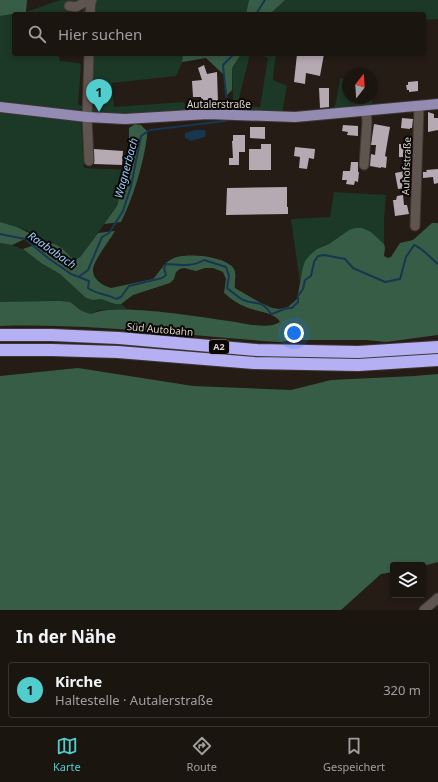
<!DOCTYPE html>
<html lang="de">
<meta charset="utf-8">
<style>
body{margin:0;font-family:"Noto Sans",sans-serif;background:#28221e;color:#f1f3f6}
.controls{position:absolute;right:12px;bottom:12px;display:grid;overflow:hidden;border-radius:4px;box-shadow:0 2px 6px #0003}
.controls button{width:36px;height:36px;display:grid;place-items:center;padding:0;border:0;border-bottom:1px solid #393430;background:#1b1510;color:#f1f3f6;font:20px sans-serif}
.compass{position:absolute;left:342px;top:68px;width:36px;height:36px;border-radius:50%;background:#1b1510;box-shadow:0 2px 6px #0003;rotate:17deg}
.you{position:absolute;left:294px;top:333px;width:14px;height:14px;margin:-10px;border:3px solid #fff;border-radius:50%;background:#1a73e8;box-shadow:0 0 0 6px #1a73e833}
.badge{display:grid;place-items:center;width:26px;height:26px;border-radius:50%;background:#52cdce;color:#111;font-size:13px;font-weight:700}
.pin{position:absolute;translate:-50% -33px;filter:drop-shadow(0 1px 2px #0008)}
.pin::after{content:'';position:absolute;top:21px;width:14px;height:12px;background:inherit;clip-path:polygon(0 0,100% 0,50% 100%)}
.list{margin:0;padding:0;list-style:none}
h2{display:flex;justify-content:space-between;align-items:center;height:52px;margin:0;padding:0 16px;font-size:17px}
h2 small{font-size:13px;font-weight:400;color:#a09f9f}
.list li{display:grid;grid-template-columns:26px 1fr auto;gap:12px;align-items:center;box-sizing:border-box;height:56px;margin:0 8px 8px;padding:0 8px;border:1px solid #393430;border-radius:4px}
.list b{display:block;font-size:15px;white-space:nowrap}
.list p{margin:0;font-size:13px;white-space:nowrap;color:#a09f9f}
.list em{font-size:13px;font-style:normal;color:#a09f9f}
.icon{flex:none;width:22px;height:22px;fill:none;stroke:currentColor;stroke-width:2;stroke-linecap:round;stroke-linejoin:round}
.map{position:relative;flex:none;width:438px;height:610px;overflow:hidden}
.search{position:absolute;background:#1b1510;box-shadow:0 2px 6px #0003;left:12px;right:12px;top:12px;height:44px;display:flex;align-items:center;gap:10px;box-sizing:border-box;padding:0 14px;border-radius:4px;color:#a09f9f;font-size:15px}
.sheet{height:116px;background:#1b1510}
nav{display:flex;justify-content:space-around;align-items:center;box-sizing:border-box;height:56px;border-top:1px solid #393430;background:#1b1510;font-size:11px;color:#a09f9f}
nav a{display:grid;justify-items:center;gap:2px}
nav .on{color:#52cdce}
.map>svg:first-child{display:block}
.green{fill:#1c3826}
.forest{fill:#385d46}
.water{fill:#17364f}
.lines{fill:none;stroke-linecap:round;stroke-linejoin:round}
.stream{stroke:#17364f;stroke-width:2}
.building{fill:#b5a9b2}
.minor-casing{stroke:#3e3734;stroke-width:11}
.major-casing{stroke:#3e3734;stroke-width:12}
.highway-casing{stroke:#3e3734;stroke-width:14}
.minor{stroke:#60554e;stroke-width:9}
.major{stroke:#938bb2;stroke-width:10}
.highway{stroke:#b5aff4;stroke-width:12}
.labels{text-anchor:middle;stroke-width:4;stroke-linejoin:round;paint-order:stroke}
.shield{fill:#0b0705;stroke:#9b9592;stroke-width:1}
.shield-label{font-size:9px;font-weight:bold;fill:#d9d2ce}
.street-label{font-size:10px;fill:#d9d2ce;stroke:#0b0705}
.water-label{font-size:11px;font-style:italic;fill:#96cdfc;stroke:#0b0705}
</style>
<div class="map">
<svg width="438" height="610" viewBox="0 0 438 610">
<rect width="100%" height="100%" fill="#241c15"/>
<g class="green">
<path d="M60 0H80C74 2 67 1 65 9L66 11 79 13 83 11 84 4 86 3 88 14H14V54H58L60 61 79 63 81 65 78 104 83 107 82 109 76 111 0 101V16L26 12Z"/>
<path d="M98 0H249L246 14H158L153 12 155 14H94C94 9 94 3 98 0Z"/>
<polygon points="285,0 438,0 438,19 424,20 424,14 270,14"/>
<polygon points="92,54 183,54 182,62 176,76 112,83 114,107 184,102 187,112 121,114 92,111 90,105"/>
<polygon points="241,54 250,54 237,106 233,101 232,68"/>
<polygon points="257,54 277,54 275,60 273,80 287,86 282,113 240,110 239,106 260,107 268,58"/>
<polygon points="340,78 348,79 348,98 372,98 372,80 372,105 334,109 337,97"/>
<polygon points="0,111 81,121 84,168 126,170 117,206 81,256 76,260 70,258 59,246 44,241 28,231 17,227 0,222"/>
<polygon points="334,192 386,195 384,221 384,244 371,232 349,230 329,244 317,249 305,261 300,283 291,219 330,217"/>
<polygon points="0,243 12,245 23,249 41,263 60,274 86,298 93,300 101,299 115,304 121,304 127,309 98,310 91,314 82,311 76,306 25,302 0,302"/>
</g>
<g class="forest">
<polygon points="0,0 27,0 26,12 0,16"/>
<polygon points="249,0 285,0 270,14 246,14"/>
<polygon points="183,54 213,54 216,56 219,54 241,54 232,68 232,90 227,95 224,75 206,58 182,62"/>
<path d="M135 124 141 125 147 131V137C143 165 134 196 121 222L104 224 117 206 125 176 129 155V128Z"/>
<polygon points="0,222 17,227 33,235 12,245 0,243"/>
<path d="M432 223H437L438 224V335L386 342 366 340H298L280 342C187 336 93 323 0 326V302L60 301 70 302 82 311 91 314C114 302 200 317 229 321 243 323 268 330 280 322 275 312 256 312 246 307 238 304 231 299 224 293L226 279 223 272 213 268H205L196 271 184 268 180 269 176 272 174 279 170 283 133 295 121 304H115L101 299 93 300 86 298 60 274 41 263 23 249C39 244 49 237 64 250 68 254 70 258 76 260L81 256 98 233 115 231C110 240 94 260 93 269 92 279 103 286 111 288L153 279C160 272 163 263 172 259 185 252 226 256 234 269 237 275 234 282 235 288L259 302 272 308 279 309 288 307 297 299 303 267 305 261 310 255 317 249 329 244 349 230 356 228H362L371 232 384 244 385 248 384 256 388 258 391 257 400 243 413 240Z"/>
<polygon points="78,368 193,386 291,390 331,380 414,376 438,374 438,562 423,566 393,565 393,572 381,574 341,610 0,610 0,376"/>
</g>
<polygon class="water" points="195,130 204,130 206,132 205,137 191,141 185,138 185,133"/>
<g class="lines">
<g class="stream">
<polyline points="256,14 265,0"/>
<polyline points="230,111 230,103 226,96 223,65 234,54"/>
<path d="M0 234 25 239 48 258 71 274 89 281 88 288C96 294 107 294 116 299L121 297 129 286 162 278 166 275 164 268 166 264C179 265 193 267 204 260L226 267 229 276 227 288C232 292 238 297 243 300 256 306 261 298 271 314 279 312 285 307 292 308L298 302V296L303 289 305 280 311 276 314 262 318 256 324 255 345 259 353 268 385 282 400 279 406 257 414 245C424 249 430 258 438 264"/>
<polyline points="80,276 88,270 102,237 109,233 123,211 131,186 141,136 150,130 225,121 229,119"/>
</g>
</g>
<g class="building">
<polygon points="297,54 324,54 320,76 306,73 305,84 294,82"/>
<polygon points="204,65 207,74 217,72 218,102 214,102 214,104 202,105 201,97 193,97 192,81 202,80 198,68"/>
<polygon points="418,81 418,91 409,92 409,90 407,90 406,85 408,85 408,82"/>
<polygon points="319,88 329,88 329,107 320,108"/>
<polygon points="428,112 434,114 434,118 438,118 438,130 428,132"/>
<polygon points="402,118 413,119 412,128 410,128 410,129 401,128"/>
<polygon points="374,124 390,127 385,156 387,157 386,168 381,167 381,168 370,166 371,154 375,155 376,145 371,145"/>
<polygon points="343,125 358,126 358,136 347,135 348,132 342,131"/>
<polygon points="250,127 265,127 265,139 250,138"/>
<polygon points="233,135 245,135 245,152 239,152 239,165 229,165 229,158 233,158 232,141 233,141"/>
<polygon points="261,144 271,144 271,170 249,170 249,149 261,149"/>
<polygon points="399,144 412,145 411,156 408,156 408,157 399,157"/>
<polygon points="295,147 315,149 314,159 309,158 307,169 299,168 300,157 294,156"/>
<polygon points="94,149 123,151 122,165 94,164"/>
<polygon points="351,162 358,162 358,172 359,172 358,182 355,181 354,185 346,184 347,180 342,180 343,171 350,171"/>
<polygon points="438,169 438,183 434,184 433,177 423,178 423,172 427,172 426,170"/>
<polygon points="405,171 407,188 398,189 395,173"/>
<polygon points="287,187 287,207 288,207 288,214 226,215 227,188"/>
<polygon points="403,195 404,205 407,205 409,214 395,216 393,200 396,200 397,196"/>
</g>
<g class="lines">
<g class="minor-casing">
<g id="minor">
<polyline points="69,6 76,7 87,1 91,1"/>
<polyline points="90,14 91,1 92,0"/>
<polyline points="89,54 87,117 89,161"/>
<polyline points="364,165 367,122 366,110"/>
<polyline points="415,226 419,106"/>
<polyline points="424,610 438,598"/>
</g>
</g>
<g class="major-casing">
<polyline id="major" points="0,107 87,117 125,119 208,114 295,117 438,104"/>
</g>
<g class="highway-casing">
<g id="highway">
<polyline points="0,335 52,335 119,338 257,350 358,352 438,347"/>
<polyline points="0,350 52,350 118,352 254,363 358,365 438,360"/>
</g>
</g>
<use href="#minor" class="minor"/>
<use href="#major" class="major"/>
<use href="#highway" class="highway"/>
</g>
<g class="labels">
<rect class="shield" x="209" y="340" width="20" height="14" rx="3"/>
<g class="shield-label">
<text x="219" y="350">A2</text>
</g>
<g class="street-label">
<text x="219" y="108">Autalerstraße</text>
<text transform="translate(406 166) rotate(-88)" y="4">Auhofstraße</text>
<text transform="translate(160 329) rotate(5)" y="4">Süd Autobahn</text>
</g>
<g class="water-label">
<text transform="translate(126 168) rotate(-75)" y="4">Wagnerbach</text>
<text transform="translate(52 250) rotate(35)" y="4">Raababach</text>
</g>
</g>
</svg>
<div class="controls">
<button><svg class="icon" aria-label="layers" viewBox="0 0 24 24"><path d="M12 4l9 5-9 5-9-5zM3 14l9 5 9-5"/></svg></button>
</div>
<svg class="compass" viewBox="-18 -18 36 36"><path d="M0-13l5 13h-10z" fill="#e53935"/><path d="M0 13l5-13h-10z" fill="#a09f9f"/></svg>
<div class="you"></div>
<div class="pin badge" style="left:99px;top:112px">1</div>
<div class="search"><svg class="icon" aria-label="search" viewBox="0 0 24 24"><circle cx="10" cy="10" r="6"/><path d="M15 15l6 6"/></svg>Hier suchen</div>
</div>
<section class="sheet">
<h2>In der Nähe<small></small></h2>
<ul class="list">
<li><span class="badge">1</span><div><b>Kirche</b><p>Haltestelle · Autalerstraße</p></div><em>320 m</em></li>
</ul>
</section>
<nav>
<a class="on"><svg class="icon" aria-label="map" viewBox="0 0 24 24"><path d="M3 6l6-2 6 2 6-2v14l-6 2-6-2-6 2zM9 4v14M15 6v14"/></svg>Karte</a>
<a><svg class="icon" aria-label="directions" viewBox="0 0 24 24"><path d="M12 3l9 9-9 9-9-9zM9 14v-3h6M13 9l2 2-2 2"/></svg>Route</a>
<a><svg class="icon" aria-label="saved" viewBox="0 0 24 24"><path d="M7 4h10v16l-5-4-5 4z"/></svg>Gespeichert</a>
</nav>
